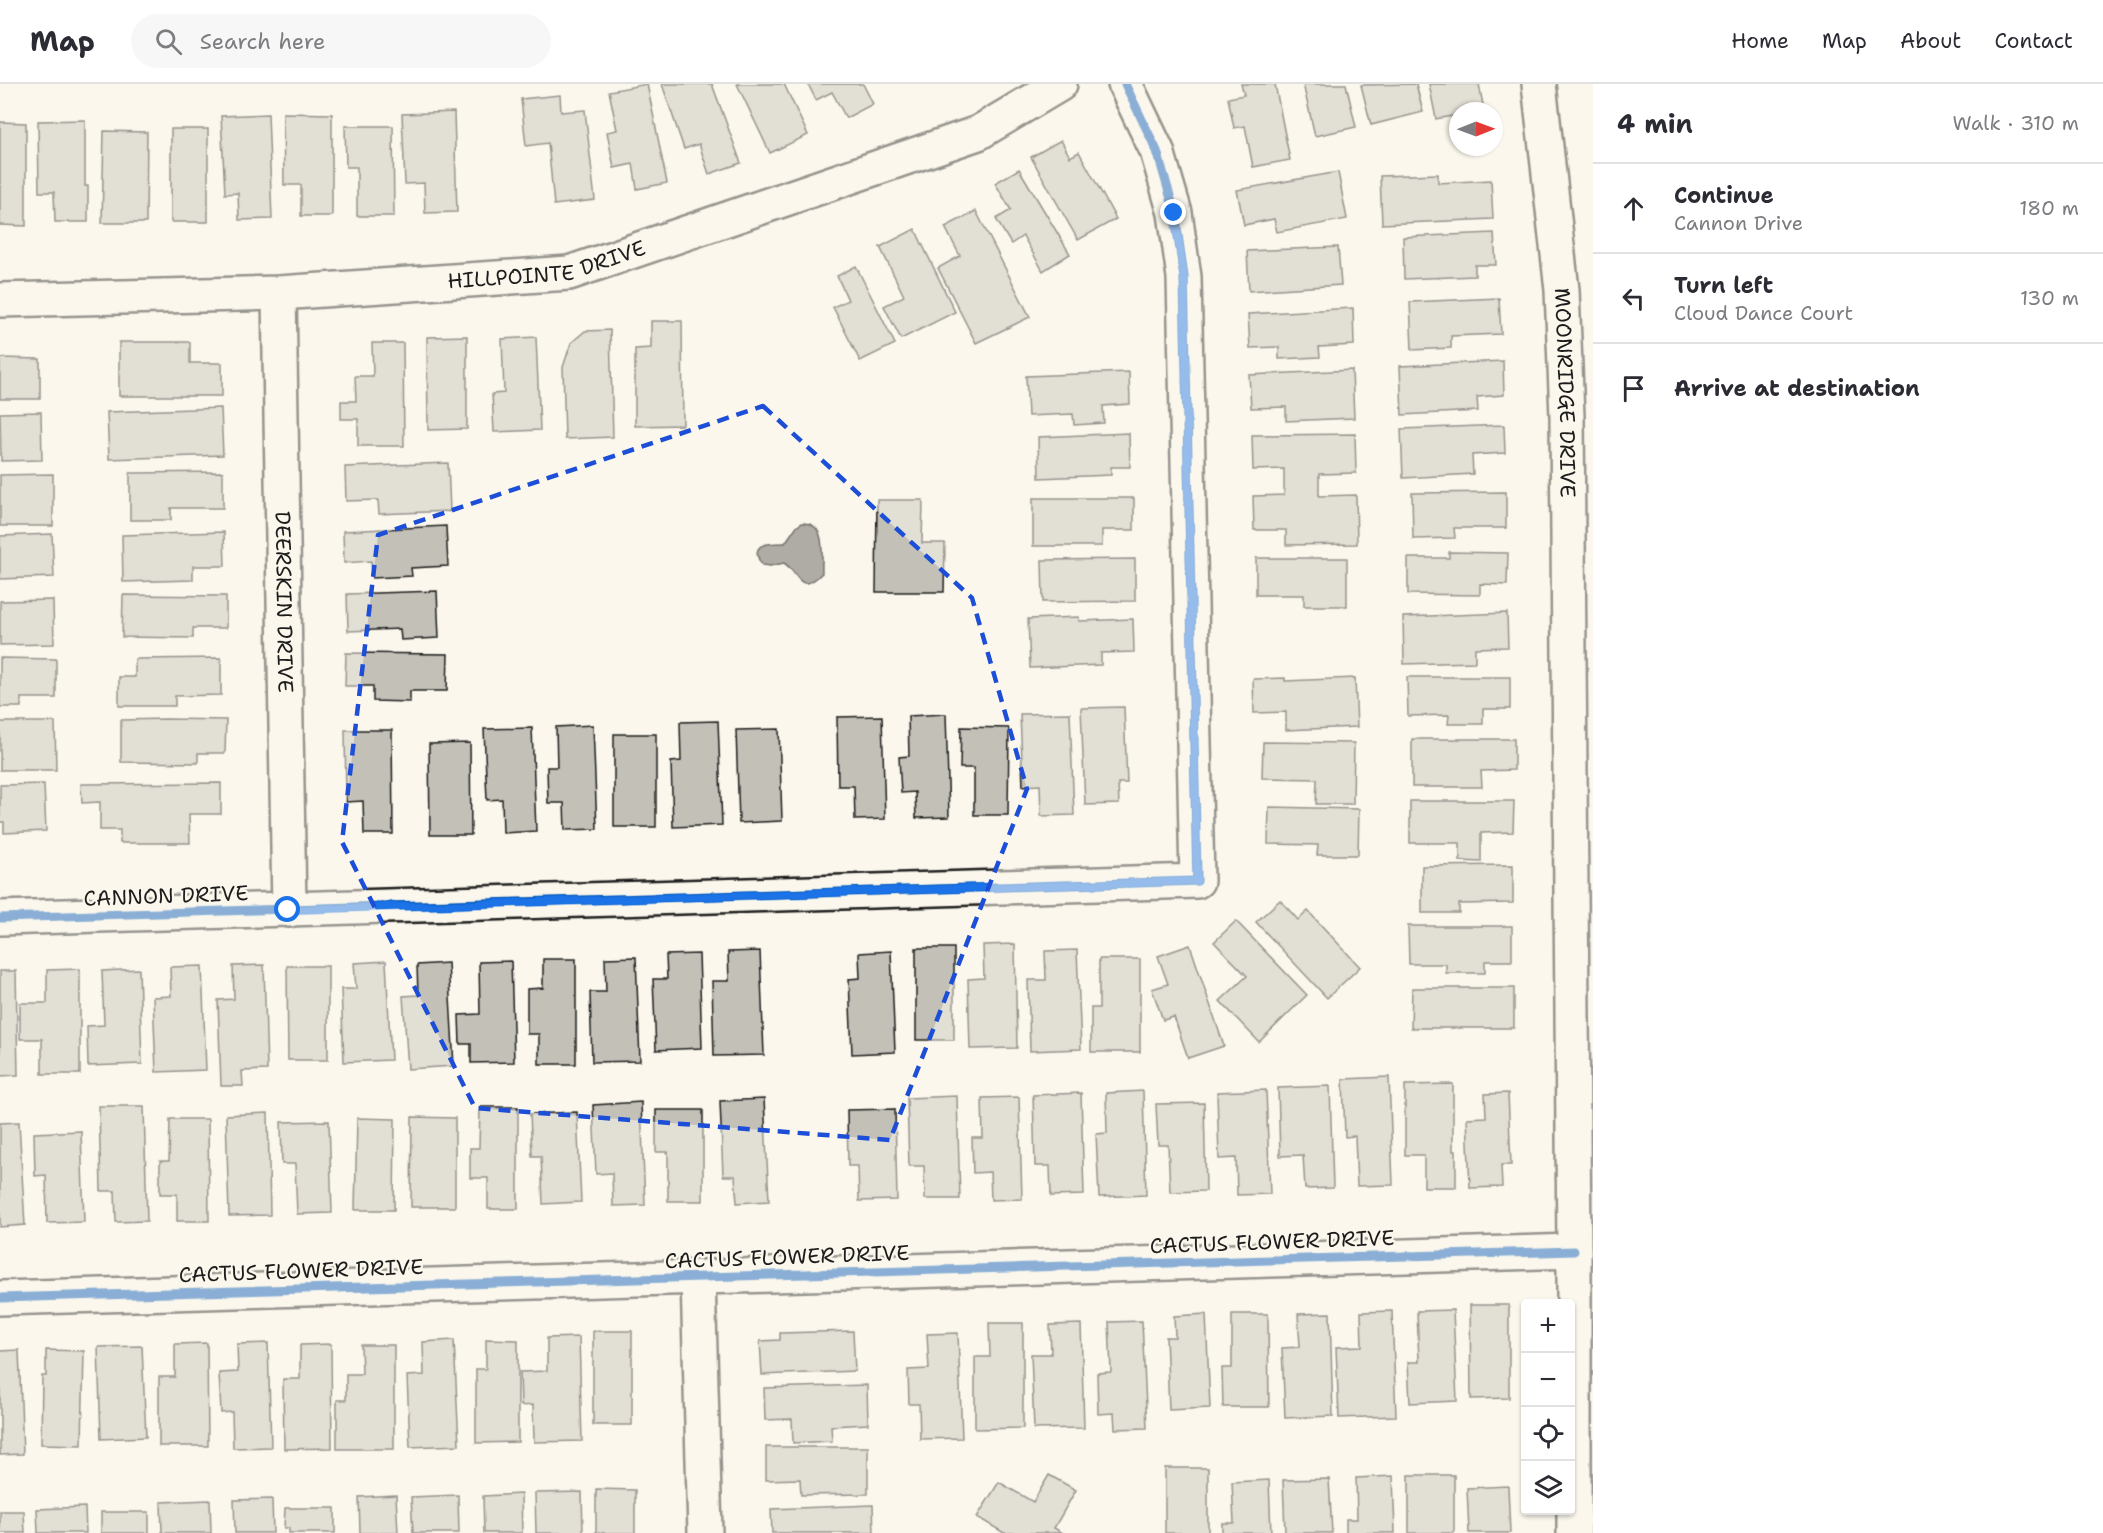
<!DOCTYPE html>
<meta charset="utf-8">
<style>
body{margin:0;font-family:"Shantell Sans",sans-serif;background:#f7f7f7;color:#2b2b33}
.controls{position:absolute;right:18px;bottom:18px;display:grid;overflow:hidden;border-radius:6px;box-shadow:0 2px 4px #0004}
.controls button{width:54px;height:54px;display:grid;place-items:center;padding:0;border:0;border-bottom:2px solid #e1e1e2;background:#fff;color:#2b2b33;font:30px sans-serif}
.compass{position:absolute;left:1449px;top:18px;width:54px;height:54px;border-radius:50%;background:#fff;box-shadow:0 2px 4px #0004;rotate:89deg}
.stop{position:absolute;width:18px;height:18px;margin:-14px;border:4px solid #1a73e8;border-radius:50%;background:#fff}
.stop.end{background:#1a73e8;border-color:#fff;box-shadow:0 2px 6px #0008}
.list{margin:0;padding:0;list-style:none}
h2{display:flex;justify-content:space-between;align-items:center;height:78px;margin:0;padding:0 24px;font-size:26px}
h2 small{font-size:20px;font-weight:400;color:#7c7c81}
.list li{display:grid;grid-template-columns:39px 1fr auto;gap:18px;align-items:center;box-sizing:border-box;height:90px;padding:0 24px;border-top:2px solid #e1e1e2}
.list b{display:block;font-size:22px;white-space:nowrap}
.list p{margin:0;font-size:20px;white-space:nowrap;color:#7c7c81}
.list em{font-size:20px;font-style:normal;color:#7c7c81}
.icon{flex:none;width:33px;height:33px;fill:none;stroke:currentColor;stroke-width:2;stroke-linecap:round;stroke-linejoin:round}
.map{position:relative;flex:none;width:1593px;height:1449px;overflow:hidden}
header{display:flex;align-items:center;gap:36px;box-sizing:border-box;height:84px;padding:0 30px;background:#fff;border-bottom:2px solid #e1e1e2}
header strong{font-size:28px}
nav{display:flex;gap:33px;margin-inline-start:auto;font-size:21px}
.search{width:420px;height:54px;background:#f7f7f7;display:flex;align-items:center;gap:15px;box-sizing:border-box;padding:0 21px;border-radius:33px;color:#7c7c81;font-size:22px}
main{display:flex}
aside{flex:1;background:#fff}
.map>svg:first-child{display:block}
.water{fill:#afaca5;stroke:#74726e;stroke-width:1.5}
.building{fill:#c3c0b8;stroke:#1c1c1c;stroke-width:1.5}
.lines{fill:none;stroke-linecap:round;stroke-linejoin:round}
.minor-casing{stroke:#1c1c1c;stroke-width:38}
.minor{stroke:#fbf7ec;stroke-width:33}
.cycleway-casing{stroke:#fbf7ec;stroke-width:13}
.cycleway{stroke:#0057b8;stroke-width:9}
.route{stroke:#1a73e8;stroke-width:8}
.marked{fill:none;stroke:#1d4ed8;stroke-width:4.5;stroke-dasharray:12 8;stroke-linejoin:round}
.labels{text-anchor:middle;stroke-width:4.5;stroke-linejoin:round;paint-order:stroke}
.street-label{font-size:21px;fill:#1c1c1c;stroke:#fbf7ec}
</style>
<header>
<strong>Map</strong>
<div class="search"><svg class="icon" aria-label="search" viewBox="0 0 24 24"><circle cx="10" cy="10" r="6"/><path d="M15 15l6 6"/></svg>Search here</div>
<nav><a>Home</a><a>Map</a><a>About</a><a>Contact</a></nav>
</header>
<main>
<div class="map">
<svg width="1593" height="1449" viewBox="0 0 1593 1449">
<rect width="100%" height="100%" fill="#fbf7ec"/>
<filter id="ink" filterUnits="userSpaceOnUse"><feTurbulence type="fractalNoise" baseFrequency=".0167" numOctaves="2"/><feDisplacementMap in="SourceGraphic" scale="12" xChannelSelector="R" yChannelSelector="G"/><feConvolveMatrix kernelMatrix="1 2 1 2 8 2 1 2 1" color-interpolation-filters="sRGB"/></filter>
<g filter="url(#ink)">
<path class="water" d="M802 439C828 439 821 470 822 489 798 513 799 488 784 479L770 482 762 481C747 458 771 459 785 459L796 443Z"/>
<g class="building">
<polygon points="647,0 667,99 637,105 633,80 614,84 607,48 617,46 609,7"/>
<polygon points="662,0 712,0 741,79 709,90 699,60 684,65"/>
<polygon points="737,0 784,0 808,51 770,69"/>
<polygon points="808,0 863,0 873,20 846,34 832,8 816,16"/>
<polygon points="1241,0 1275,0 1290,76 1253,83 1245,42 1234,44 1228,14 1244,11"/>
<polygon points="1303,0 1346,0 1356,43 1315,52"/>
<polygon points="1416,0 1423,28 1371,41 1361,1"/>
<polygon points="1429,0 1479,0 1484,26 1458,27 1458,31 1436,35"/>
<polygon points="560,11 561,28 585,26 595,116 554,121 548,59 526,62 521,15"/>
<polygon points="454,28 457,128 425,129 424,99 405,100 402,30"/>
<polygon points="283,29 332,30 332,132 301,132 301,101 284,101"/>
<polygon points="268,30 272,135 239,136 238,109 225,110 221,32"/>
<polygon points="85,36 85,102 88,102 88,138 55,138 54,108 39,108 38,37"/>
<polygon points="0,38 26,39 26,142 0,141"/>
<polygon points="345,42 393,42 394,132 357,132 357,83 346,83"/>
<rect x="171" y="45" width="37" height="93"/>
<polygon points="104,47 147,48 146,139 102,139"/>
<polygon points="1061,56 1070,73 1079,68 1116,135 1078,156 1031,73"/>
<polygon points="1019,85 1070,170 1043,187 1023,152 1011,160 996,135 1011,126 995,99"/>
<polygon points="1338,88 1347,135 1277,148 1274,135 1244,141 1237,106"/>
<polygon points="1438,90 1438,99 1491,96 1493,135 1382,140 1380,92"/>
<polygon points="976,127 1030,233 976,259 938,184 960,172 945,143"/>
<polygon points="915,145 955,228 901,255 884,222 904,212 880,163"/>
<polygon points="1494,149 1496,181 1475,181 1475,192 1404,195 1403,153"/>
<polygon points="1338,163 1341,201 1249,207 1247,167"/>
<polygon points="856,182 895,260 860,277 833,223 848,216 837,192"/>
<polygon points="1499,214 1501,250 1451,252 1451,264 1412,266 1410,218"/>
<polygon points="1353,224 1354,261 1319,263 1320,273 1279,275 1279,263 1250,264 1248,230"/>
<polygon points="651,237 682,237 683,341 635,342 635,265 651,264"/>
<polygon points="610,246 613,353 565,355 563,283 571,259 585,247"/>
<polygon points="467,252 467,345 428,346 427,253"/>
<polygon points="536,253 540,346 494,348 492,310 504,309 502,255"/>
<polygon points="119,258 190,258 190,279 222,279 222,312 119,312"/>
<polygon points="372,259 403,259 404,362 358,362 358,335 341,335 341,317 356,317 355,292 373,292"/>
<polygon points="0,274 40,275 40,315 0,315"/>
<polygon points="1503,277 1504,311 1477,313 1478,327 1402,331 1400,282"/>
<polygon points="1352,286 1354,334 1286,337 1286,323 1251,324 1249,291"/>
<polygon points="1129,288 1130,320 1103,322 1104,339 1074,341 1073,330 1028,332 1026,292"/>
<polygon points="221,324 223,371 109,375 107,328"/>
<polygon points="41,328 42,376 1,377 0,329"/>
<polygon points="1504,341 1505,369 1472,371 1473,390 1403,394 1401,345"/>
<polygon points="1129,349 1130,383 1111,383 1111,391 1039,394 1038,353"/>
<polygon points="1355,350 1356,389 1319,390 1319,412 1356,411 1357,460 1286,461 1286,446 1254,446 1253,412 1284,411 1284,385 1253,386 1252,351"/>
<polygon points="448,379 450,427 379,430 378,416 346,417 345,383"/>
<polygon points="223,388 223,424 171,424 171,436 130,436 130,389"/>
<polygon points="53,390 53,442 0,442 0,391"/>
<polygon points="1506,408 1506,444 1454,444 1455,454 1413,455 1412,409"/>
<polygon points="1033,414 1134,414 1134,446 1102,446 1102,462 1033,462"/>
<polygon points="877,416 923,416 922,459 945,459 944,508 876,508"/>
<polygon points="446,442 448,482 411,484 412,492 372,494 371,477 344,479 343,447"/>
<polygon points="224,448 225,482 193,482 193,496 123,498 122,451"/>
<polygon points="52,450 54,493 0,495 0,452"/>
<polygon points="1449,468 1508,469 1507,501 1480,500 1480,511 1408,510 1408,474 1449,474"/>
<polygon points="1256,474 1347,474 1347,522 1304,522 1304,511 1256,511"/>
<polygon points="1135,475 1135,517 1043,518 1042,476"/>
<polygon points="437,507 439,554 401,556 400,545 348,547 347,510"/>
<polygon points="123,511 226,512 226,544 193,544 193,554 122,553"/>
<polygon points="53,516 54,560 0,561 0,517"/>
<polygon points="1507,529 1508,563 1475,564 1475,578 1404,580 1403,533"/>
<polygon points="1079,533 1079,537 1133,535 1134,568 1101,569 1101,581 1030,584 1028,535"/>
<polygon points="346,569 448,570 447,607 410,607 410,618 373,617 373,602 345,602"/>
<polygon points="0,574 56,575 56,614 21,614 21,623 0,623"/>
<polygon points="221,574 221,611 175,612 175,622 119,622 119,593 135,593 135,575"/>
<polygon points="1407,593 1510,593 1510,625 1483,625 1483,640 1448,640 1449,631 1408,632"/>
<polygon points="1285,594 1285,597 1355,594 1357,643 1286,646 1286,628 1254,629 1253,595"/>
<polygon points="1124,623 1127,699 1118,699 1119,720 1085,721 1081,624"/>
<polygon points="1070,629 1074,731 1041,732 1040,701 1023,702 1020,630"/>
<polygon points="946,630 949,733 916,734 915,708 901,709 899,673 909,672 908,632"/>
<polygon points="882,632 885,735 855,736 854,702 838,702 837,633"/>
<polygon points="166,635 226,636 225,669 198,669 198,679 121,678 121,636"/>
<polygon points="718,637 722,741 673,743 671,678 681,677 680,638"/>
<polygon points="0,638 55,638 56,686 0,686"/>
<polygon points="593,641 597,745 565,746 564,719 548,719 547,683 557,683 556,643"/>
<polygon points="961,643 1009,644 1008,731 974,731 974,684 960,684"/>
<polygon points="532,644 536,747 503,749 502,715 487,716 484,645"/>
<polygon points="779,645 782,737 739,739 736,646"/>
<polygon points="345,646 392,646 393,750 364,750 363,717 346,718"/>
<rect x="614" y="650" width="42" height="93"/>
<polygon points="1412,655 1514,655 1514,686 1481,687 1482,703 1412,703"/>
<polygon points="1263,658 1354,659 1353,720 1316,720 1317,695 1262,694"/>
<polygon points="470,659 471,751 430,751 429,660"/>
<polygon points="221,699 221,730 189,730 190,759 120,759 120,746 100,746 100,718 82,719 81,700"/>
<polygon points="44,700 46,747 4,749 4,738 0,738 0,701"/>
<polygon points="1410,717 1514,717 1513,748 1481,749 1481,778 1460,777 1460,759 1410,759"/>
<polygon points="1269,723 1359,725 1358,771 1317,771 1318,761 1268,760"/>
<polygon points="1513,781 1513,819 1459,820 1459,829 1422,829 1422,782"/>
<polygon points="1280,816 1298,836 1308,827 1360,883 1327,914 1256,838"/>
<polygon points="1236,837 1307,911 1259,958 1220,917 1247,892 1214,858"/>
<polygon points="1408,842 1512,842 1512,877 1485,877 1485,889 1446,889 1446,880 1409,880"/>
<polygon points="1015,860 1017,964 970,965 968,895 984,894 983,861"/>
<polygon points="1190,861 1224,962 1188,974 1174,933 1163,936 1152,905 1168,900 1158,872"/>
<rect x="916" y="864" width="38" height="92"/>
<polygon points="1077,866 1081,965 1030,967 1028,896 1046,896 1045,867"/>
<polygon points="760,867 764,971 714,972 712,897 729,897 728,868"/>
<polygon points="891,867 895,968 852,970 849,895 860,894 859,869"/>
<polygon points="699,870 702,964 656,966 653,895 667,895 666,871"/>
<polygon points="636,873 640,977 592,978 590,908 606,908 605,874"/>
<polygon points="543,875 576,875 576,980 539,980 539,950 527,950 527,905 543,904"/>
<polygon points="1099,875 1140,875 1140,968 1091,968 1091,924 1099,924"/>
<polygon points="386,877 391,976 344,978 341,905 356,905 354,879"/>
<polygon points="511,877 514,978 471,979 471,960 460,960 459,931 480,930 479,878"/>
<polygon points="448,879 454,982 408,985 403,912 418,911 417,881"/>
<polygon points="264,881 267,986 242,987 243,1002 221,1002 218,916 234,915 233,882"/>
<polygon points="202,882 206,986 156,988 153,913 171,912 170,883"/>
<polygon points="287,882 328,882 328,976 288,976"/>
<polygon points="80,885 80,990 42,990 42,955 20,955 20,919 47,919 47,886"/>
<polygon points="139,885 142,980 88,982 87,942 104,941 102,887"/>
<polygon points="0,887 16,887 18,991 0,992"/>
<polygon points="1412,904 1514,904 1514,944 1411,944"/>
<polygon points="1389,993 1393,1101 1357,1102 1355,1052 1345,1053 1343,995"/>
<polygon points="1453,1000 1453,1067 1456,1067 1456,1103 1424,1103 1424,1071 1405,1071 1405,1001"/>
<polygon points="1330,1002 1333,1104 1305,1105 1303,1071 1280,1072 1278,1004"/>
<polygon points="1266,1006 1270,1110 1237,1111 1236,1074 1219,1075 1217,1008"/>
<polygon points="1143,1007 1146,1111 1099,1113 1096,1050 1107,1049 1106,1009"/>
<polygon points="1081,1009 1084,1111 1051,1112 1050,1082 1035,1082 1033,1011"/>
<polygon points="1508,1009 1511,1081 1501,1081 1502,1103 1470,1104 1467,1034 1486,1033 1485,1010"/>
<polygon points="957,1012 960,1115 925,1115 924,1082 909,1082 907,1014"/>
<polygon points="1019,1013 1022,1115 991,1116 990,1088 973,1089 972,1054 983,1054 982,1014"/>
<polygon points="764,1015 769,1117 737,1119 735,1092 723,1092 720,1017"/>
<polygon points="641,1018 645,1121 613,1122 612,1089 596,1090 593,1021"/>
<polygon points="1204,1019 1206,1107 1170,1108 1168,1061 1158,1061 1156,1020"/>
<polygon points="99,1022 144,1022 147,1137 116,1138 115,1107 101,1107"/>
<polygon points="480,1023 518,1023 518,1125 488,1125 488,1094 470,1094 470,1064 479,1064"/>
<polygon points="895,1025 897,1116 859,1117 858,1082 848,1082 847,1026"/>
<polygon points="656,1026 703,1026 703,1117 668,1117 668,1068 656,1068"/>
<polygon points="577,1028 581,1118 543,1120 541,1072 532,1072 530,1030"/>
<polygon points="268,1029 270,1131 229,1132 226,1031"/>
<polygon points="412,1033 455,1034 455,1123 411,1123"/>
<polygon points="357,1034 395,1035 394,1126 355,1126"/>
<polygon points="170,1035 208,1035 209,1137 177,1137 177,1110 160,1110 160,1077 169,1077"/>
<polygon points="329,1037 332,1129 297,1130 295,1080 282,1080 281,1038"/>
<polygon points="19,1038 25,1141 0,1143 0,1039"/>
<polygon points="81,1047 84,1138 47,1139 46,1091 35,1092 34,1049"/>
<polygon points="1470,1221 1509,1221 1509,1314 1471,1315"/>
<polygon points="1453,1226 1457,1317 1410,1319 1408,1278 1419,1278 1417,1227"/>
<polygon points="1392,1227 1396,1332 1339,1334 1336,1263 1362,1262 1361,1228"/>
<polygon points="1330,1229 1333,1332 1285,1334 1282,1264 1300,1263 1298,1230"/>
<polygon points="1206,1230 1210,1324 1169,1326 1166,1253 1175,1253 1174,1232"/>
<polygon points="1232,1230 1268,1230 1269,1323 1223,1323 1222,1284 1232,1284"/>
<polygon points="1142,1237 1147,1344 1115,1345 1114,1329 1098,1330 1097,1289 1111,1288 1109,1238"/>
<polygon points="989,1239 1023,1239 1023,1344 975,1345 975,1273 990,1273"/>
<polygon points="1081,1240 1084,1344 1034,1345 1031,1270 1051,1270 1050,1241"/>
<rect x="593" y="1247" width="39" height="94"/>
<polygon points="853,1247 855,1287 762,1291 760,1257 780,1256 780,1249"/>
<polygon points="958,1249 962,1354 920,1355 919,1320 909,1320 908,1286 929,1285 927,1250"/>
<polygon points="579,1253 582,1357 534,1358 533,1321 521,1322 520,1288 547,1287 547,1254"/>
<polygon points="486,1255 518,1256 518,1358 476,1359 476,1285 486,1285"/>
<polygon points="454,1256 459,1361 410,1363 407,1292 424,1291 423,1258"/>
<polygon points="207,1259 208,1362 159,1362 159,1293 175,1293 175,1260"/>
<polygon points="268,1259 271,1363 233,1364 232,1328 221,1329 219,1289 238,1288 237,1260"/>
<polygon points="331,1260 332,1364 284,1365 283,1295 300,1295 300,1261"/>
<polygon points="361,1261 394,1261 394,1365 337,1365 337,1316 346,1316 346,1290 362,1290"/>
<polygon points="142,1262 146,1353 101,1355 98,1263"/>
<polygon points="19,1266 23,1370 0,1371 0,1267"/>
<polygon points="46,1266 84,1267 82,1361 41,1360 42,1292 46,1292"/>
<polygon points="867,1301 868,1340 831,1342 832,1357 793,1359 792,1335 765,1336 764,1304"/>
<polygon points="766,1363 868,1363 868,1410 801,1411 800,1395 766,1396"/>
<rect x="1165" y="1384" width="43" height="65"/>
<polygon points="1049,1391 1076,1406 1054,1444 1063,1449 1004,1449 977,1433 999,1398 1033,1418"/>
<rect x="1409" y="1391" width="45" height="58"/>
<polygon points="1393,1392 1395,1449 1346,1449 1346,1435 1357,1435 1356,1394"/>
<polygon points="1329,1395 1332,1449 1285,1449 1283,1396"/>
<polygon points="1269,1396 1271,1449 1222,1449 1222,1439 1234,1439 1232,1398"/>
<polygon points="1508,1402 1510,1449 1469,1449 1467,1404"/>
<polygon points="596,1405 635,1406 635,1449 596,1449"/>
<polygon points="582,1408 583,1449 536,1449 535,1409"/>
<polygon points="521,1410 522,1449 484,1449 483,1412"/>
<polygon points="396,1411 398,1449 360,1449 359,1413"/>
<polygon points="458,1411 459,1449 413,1449 411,1413"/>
<polygon points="272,1415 273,1449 235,1449 234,1416"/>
<polygon points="210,1416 211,1449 162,1449 161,1418"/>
<polygon points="873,1421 874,1449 772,1449 771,1425"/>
<polygon points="85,1423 86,1449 38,1449 37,1425"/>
<polygon points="285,1424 335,1424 335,1449 289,1449 289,1444 284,1444"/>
<polygon points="0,1427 24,1427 25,1449 0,1449"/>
<rect x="101" y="1428" width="48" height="21"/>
</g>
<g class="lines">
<g class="minor-casing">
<g id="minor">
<path id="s1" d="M1539 0 1562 206 1567 333 1574 1167V1449"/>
<path id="s2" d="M279 209 289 826"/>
<path id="s3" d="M0 216 279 209 569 189 978 49 1060 0"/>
<polyline points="0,834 1197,797 1184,193 1175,129 1157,67 1125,0"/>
<polyline points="698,1194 705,1449"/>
<polyline points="0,1214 1574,1167"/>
</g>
</g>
<use href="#minor" class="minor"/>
<g class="cycleway-casing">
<g id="cycleway">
<polyline points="0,834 1197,797 1184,193 1175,129 1157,67 1125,0"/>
<polyline points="0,1214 1574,1167"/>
</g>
</g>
<use href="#cycleway" class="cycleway"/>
</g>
</g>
<g class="lines" filter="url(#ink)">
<polyline class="route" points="288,826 1197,797 1184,193 1174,129"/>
</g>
<path d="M0 0H1593V1449H0ZM763 322 972 514 1027 705 890 1056 475 1024 342 758 378 451Z" fill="#fbf7ec" fill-opacity=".55" fill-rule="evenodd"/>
<path class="marked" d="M763 322 972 514 1027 705 890 1056 475 1024 342 758 378 451Z"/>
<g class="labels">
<g class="street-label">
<text dy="7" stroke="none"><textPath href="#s3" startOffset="549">HILLPOINTE DRIVE</textPath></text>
<text dy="7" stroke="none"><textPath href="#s1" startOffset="310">MOONRIDGE DRIVE</textPath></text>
<text dy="7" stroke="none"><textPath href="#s2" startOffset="309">DEERSKIN DRIVE</textPath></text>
<text transform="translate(166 812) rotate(-2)" y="7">CANNON DRIVE</text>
<text transform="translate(1272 1158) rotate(-2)" y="7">CACTUS FLOWER DRIVE</text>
<text transform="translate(787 1173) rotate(-2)" y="7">CACTUS FLOWER DRIVE</text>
<text transform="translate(301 1187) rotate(-2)" y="7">CACTUS FLOWER DRIVE</text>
</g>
</g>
</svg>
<div class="controls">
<button>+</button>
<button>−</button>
<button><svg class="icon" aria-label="locate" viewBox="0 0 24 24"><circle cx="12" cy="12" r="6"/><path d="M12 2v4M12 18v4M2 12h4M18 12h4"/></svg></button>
<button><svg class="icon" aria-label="layers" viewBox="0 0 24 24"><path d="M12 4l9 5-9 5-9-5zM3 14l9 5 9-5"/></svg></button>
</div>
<svg class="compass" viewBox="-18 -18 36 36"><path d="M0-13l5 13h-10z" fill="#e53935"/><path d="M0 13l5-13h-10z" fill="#7c7c81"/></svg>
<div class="stop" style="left:288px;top:826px"></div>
<div class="stop end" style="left:1174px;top:129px"></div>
</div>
<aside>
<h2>4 min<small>Walk · 310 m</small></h2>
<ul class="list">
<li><svg class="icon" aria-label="ahead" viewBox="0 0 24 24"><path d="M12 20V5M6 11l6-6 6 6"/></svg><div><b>Continue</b><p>Cannon Drive</p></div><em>180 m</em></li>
<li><svg class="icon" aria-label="left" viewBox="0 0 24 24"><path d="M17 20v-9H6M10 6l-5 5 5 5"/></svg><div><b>Turn left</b><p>Cloud Dance Court</p></div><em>130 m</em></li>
<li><svg class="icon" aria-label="arrive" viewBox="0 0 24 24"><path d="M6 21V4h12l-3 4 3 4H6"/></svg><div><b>Arrive at destination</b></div></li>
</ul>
</aside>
</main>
